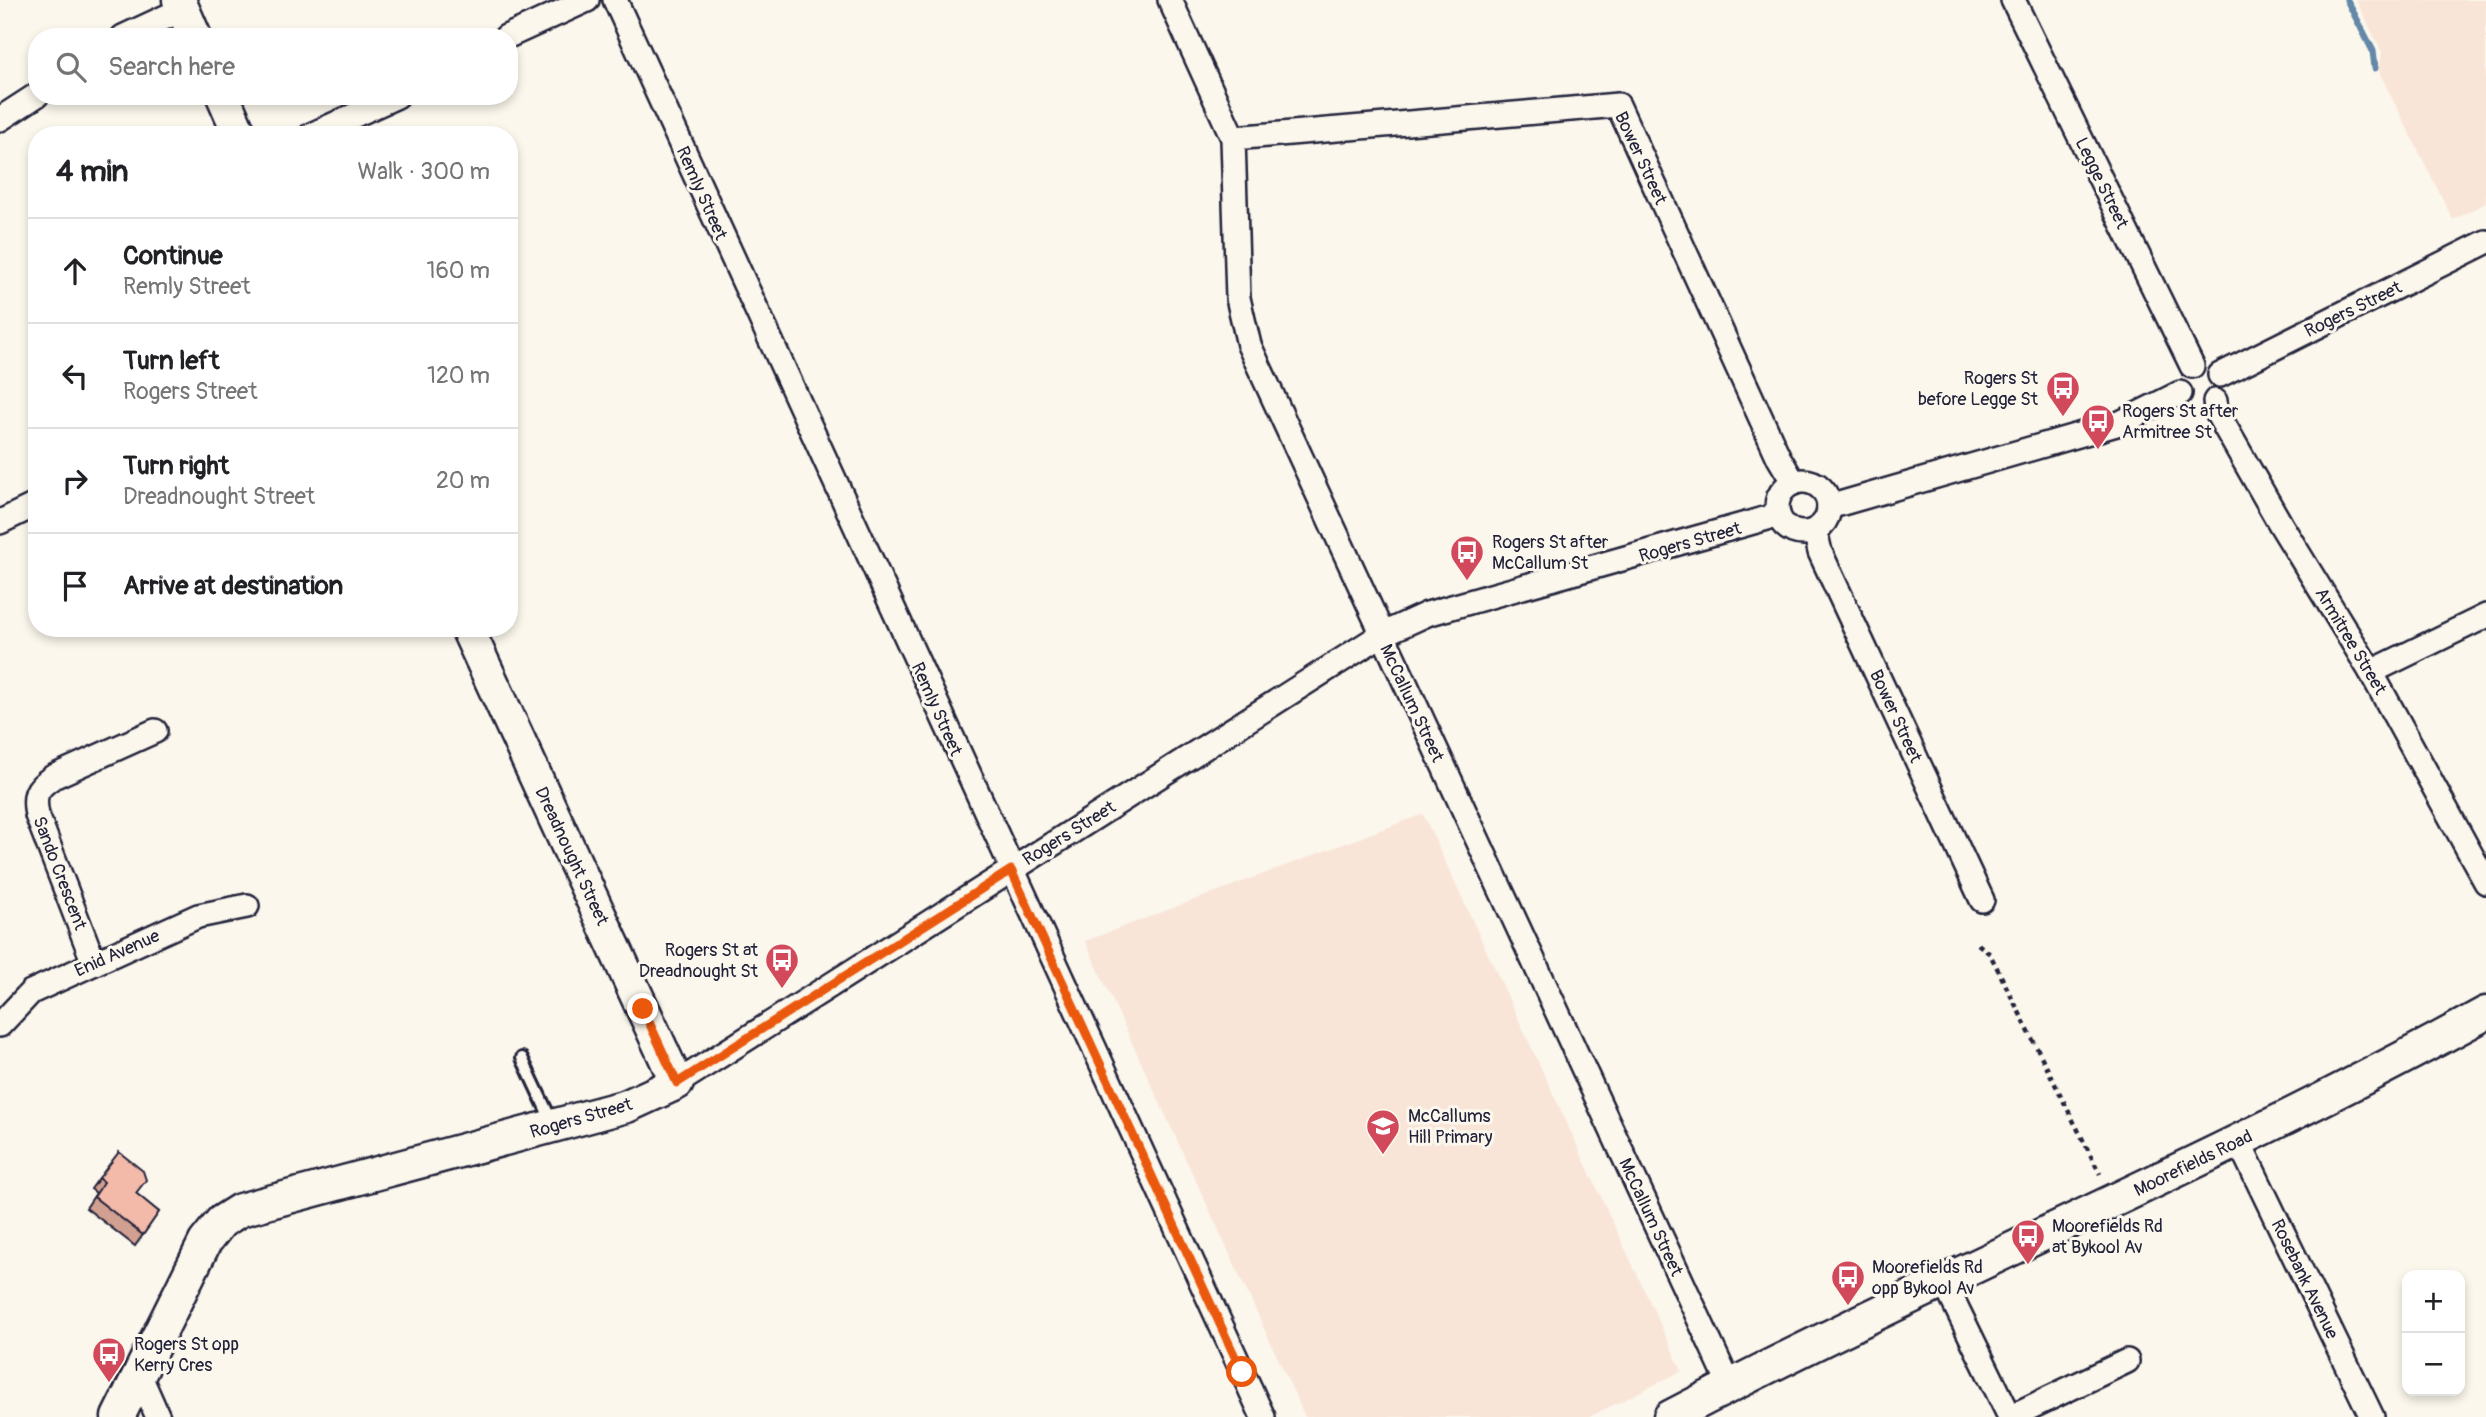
<!DOCTYPE html>
<meta charset="utf-8">
<style>
body{margin:0;font-family:Pangolin,sans-serif;background:#f2f2f2;color:#202124}
.controls{position:absolute;right:21px;bottom:21px;display:grid;overflow:hidden;border-radius:14px;box-shadow:0 4px 10px #0003}
.controls button{width:63px;height:63px;display:grid;place-items:center;padding:0;border:0;border-bottom:2px solid #e0e0e0;background:#fff;color:#202124;font:35px sans-serif}
.stop{position:absolute;width:21px;height:21px;margin:-16px;border:5px solid #ea580c;border-radius:50%;background:#fff}
.stop.end{background:#ea580c;border-color:#fff;box-shadow:0 2px 7px #0008}
.list{margin:0;padding:0;list-style:none}
h2{display:flex;justify-content:space-between;align-items:center;height:91px;margin:0;padding:0 28px;font-size:30px}
h2 small{font-size:23px;font-weight:400;color:#757577}
.list li{display:grid;grid-template-columns:46px 1fr auto;gap:21px;align-items:center;box-sizing:border-box;height:105px;padding:0 28px;border-top:2px solid #e0e0e0}
.list b{display:block;font-size:26px;white-space:nowrap}
.list p{margin:0;font-size:23px;white-space:nowrap;color:#757577}
.list em{font-size:23px;font-style:normal;color:#757577}
.icon{flex:none;width:38px;height:38px;fill:none;stroke:currentColor;stroke-width:2;stroke-linecap:round;stroke-linejoin:round}
.map{position:relative;flex:none;width:2486px;height:1417px;overflow:hidden}
.search{position:absolute;background:#fff;box-shadow:0 4px 10px #0003;left:28px;top:28px;width:490px;height:77px;display:flex;align-items:center;gap:18px;box-sizing:border-box;padding:0 24px;border-radius:28px;color:#757577;font-size:26px}
.panel{position:absolute;background:#fff;box-shadow:0 4px 10px #0003;left:28px;top:126px;width:490px;height:511px;border-radius:28px}
.map>svg:first-child{display:block}
.built{fill:#f9e5d8}
.lines{fill:none;stroke-linecap:round;stroke-linejoin:round}
.stream{stroke:#6488a8;stroke-width:7}
.lane-casing{stroke:#22223b;stroke-width:16}
.street-casing{stroke:#22223b;stroke-width:28}
.secondary-casing{stroke:#22223b;stroke-width:37}
.path{stroke:#22223b;stroke-width:4.5;stroke-dasharray:5 5;stroke-linecap:butt}
.lane{stroke:#fbf7ec;stroke-width:10}
.street{stroke:#fbf7ec;stroke-width:23}
.secondary{stroke:#fbf7ec;stroke-width:32}
.wall{fill:#d1a091;stroke:#22223b;stroke-width:2}
.building{fill:#f3baa9;stroke:#22223b;stroke-width:2}
.route{stroke:#ea580c;stroke-width:9}
.labels{text-anchor:middle;stroke-width:6;stroke-linejoin:round;paint-order:stroke}
.street-label{font-size:18px;fill:#22223b;stroke:#fbf7ec}
.poi-label{font-size:18px;fill:#22223b;stroke:#fbf7ec;text-anchor:start}
</style>
<div class="map">
<svg width="2486" height="1417" viewBox="0 0 2486 1417">
<rect width="100%" height="100%" fill="#fbf7ec"/>
<filter id="ink" filterUnits="userSpaceOnUse"><feTurbulence type="fractalNoise" baseFrequency=".0143" numOctaves="2"/><feDisplacementMap in="SourceGraphic" scale="14" xChannelSelector="R" yChannelSelector="G"/><feConvolveMatrix kernelMatrix="1 2 1 2 8 2 1 2 1" color-interpolation-filters="sRGB"/></filter>
<g filter="url(#ink)">
<g class="built">
<polygon points="2356,0 2486,0 2486,203 2453,220 2379,72 2382,52"/>
<polygon points="1423,814 1682,1371 1589,1417 1305,1417 1085,941"/>
</g>
<g class="lines">
<polyline class="stream" points="2347,0 2373,51 2375,68"/>
<g class="lane-casing">
<polyline id="lane" points="522,1058 552,1122"/>
</g>
<g class="street-casing">
<g id="street">
<polyline points="615,0 1263,1417"/>
<polyline points="1170,0 1233,138 1238,298 1249,345 1730,1386"/>
<polyline points="2013,0 2192,366"/>
<polyline points="123,37 183,9"/>
<polyline points="506,37 587,0"/>
<polyline points="0,119 37,95"/>
<polyline points="311,135 397,96"/>
<polyline points="1233,138 1618,105 1779,458 1794,483"/>
<polyline points="2220,375 2486,242"/>
<polyline points="2215,401 2216,411 2281,525 2371,672 2486,882"/>
<circle cx="1803" cy="507" r="26"/>
<polyline points="1829,507 2120,423 2180,393"/>
<polyline points="0,522 37,504"/>
<polyline points="1815,530 1820,552 1982,900"/>
<polyline points="2371,672 2486,616"/>
<path d="M94 963 37 815C33 795 36 788 53 777L155 731"/>
<polyline points="0,1025 31,992 198,916 247,906"/>
<polyline points="677,1083 1381,635 1427,614 1778,515"/>
<polyline points="2239,1142 2372,1417"/>
<polyline points="1945,1284 2010,1417"/>
<polyline points="139,1374 158,1417"/>
<polyline points="2010,1417 2127,1361"/>
</g>
</g>
<g class="secondary-casing">
<g id="secondary">
<polyline points="179,0 195,37"/>
<polyline points="223,96 240,135"/>
<polyline points="118,1417 205,1242 221,1222 240,1210 627,1106 677,1083 467,628"/>
<path d="M1670 1417C1939 1276 2220 1160 2486 1013"/>
</g>
</g>
<polyline class="path" points="1978,944 1990,954 2100,1174"/>
<use href="#lane" class="lane"/>
<use href="#street" class="street"/>
<use href="#secondary" class="secondary"/>
</g>
<polygon class="wall" points="99,1178 136,1194 159,1212 135,1246 86,1208 96,1193 91,1189"/>
<polygon class="building" points="119,1152 143,1171 146,1180 136,1193 159,1212 143,1235 94,1197 104,1182 99,1178"/>
</g>
<g class="lines" filter="url(#ink)">
<polyline class="route" points="643,1009 677,1083 1011,870 1242,1372"/>
</g>
<defs>
<g id="bus-pin" transform="scale(1.75)"><path d="M0 17L-7.5 6A9.5 9.5 0 1 1 7.5 6Z" fill="#d1495b" stroke="#fbf7ec"/><path d="M-5-6H5V4H4V6H2V4H-2V6H-4V4H-5ZM-3.5-4V0h7V-4ZM-3.5 1.2v1.5H-2V1.2ZM2 1.2v1.5H3.5V1.2Z" fill="#fff"/></g>
<g id="school-pin" transform="scale(1.75)"><path d="M0 17L-7.5 6A9.5 9.5 0 1 1 7.5 6Z" fill="#d1495b" stroke="#fbf7ec"/><path d="M0-5L7-2L0 1L-7-2ZM-4 1L0 2.5L4 1V4Q0 6-4 4Z" fill="#fff"/></g>
</defs>
<g fill-rule="evenodd">
<use href="#bus-pin" x="2063" y="388"/>
<use href="#bus-pin" x="2098" y="421"/>
<use href="#bus-pin" x="1467" y="552"/>
<use href="#bus-pin" x="782" y="960"/>
<use href="#school-pin" x="1383" y="1126"/>
<use href="#bus-pin" x="2028" y="1236"/>
<use href="#bus-pin" x="1848" y="1277"/>
<use href="#bus-pin" x="109" y="1354"/>
</g>
<g class="labels">
<g class="street-label">
<text transform="translate(1641 158) rotate(65)" y="6">Bower Street</text>
<text transform="translate(2102 183) rotate(64)" y="6">Legge Street</text>
<text transform="translate(702 193) rotate(66)" y="6">Remly Street</text>
<text transform="translate(2353 309) rotate(-26)" y="6">Rogers Street</text>
<text transform="translate(1690 542) rotate(-16)" y="6">Rogers Street</text>
<text transform="translate(2351 641) rotate(59)" y="6">Armitree Street</text>
<text transform="translate(1412 703) rotate(65)" y="6">McCallum Street</text>
<text transform="translate(937 709) rotate(66)" y="6">Remly Street</text>
<text transform="translate(1896 716) rotate(65)" y="6">Bower Street</text>
<text transform="translate(1069 833) rotate(-32)" y="6">Rogers Street</text>
<text transform="translate(572 856) rotate(65)" y="6">Dreadnought Street</text>
<text transform="translate(60 873) rotate(69)" y="6">Sando Crescent</text>
<text transform="translate(117 953) rotate(-24)" y="6">Enid Avenue</text>
<text transform="translate(581 1118) rotate(-16)" y="6">Rogers Street</text>
<text transform="translate(2193 1163) rotate(-26)" y="6">Moorefields Road</text>
<text transform="translate(1651 1217) rotate(65)" y="6">McCallum Street</text>
<text transform="translate(2305 1279) rotate(64)" y="6">Rosebank Avenue</text>
</g>
<g class="poi-label">
<text x="2038" y="384" text-anchor="end">Rogers St<tspan x="2038" dy="21">before Legge St</tspan></text>
<text x="2122" y="417">Rogers St after<tspan x="2122" dy="21">Armitree St</tspan></text>
<text x="1492" y="548">Rogers St after<tspan x="1492" dy="21">McCallum St</tspan></text>
<text x="758" y="956" text-anchor="end">Rogers St at<tspan x="758" dy="21">Dreadnought St</tspan></text>
<text x="1408" y="1122">McCallums<tspan x="1408" dy="21">Hill Primary</tspan></text>
<text x="2052" y="1232">Moorefields Rd<tspan x="2052" dy="21">at Bykool Av</tspan></text>
<text x="1872" y="1273">Moorefields Rd<tspan x="1872" dy="21">opp Bykool Av</tspan></text>
<text x="134" y="1350">Rogers St opp<tspan x="134" dy="21">Kerry Cres</tspan></text>
</g>
</g>
</svg>
<div class="controls">
<button>+</button>
<button>−</button>
</div>
<div class="stop" style="left:1242px;top:1372px"></div>
<div class="stop end" style="left:643px;top:1009px"></div>
<div class="search"><svg class="icon" aria-label="search" viewBox="0 0 24 24"><circle cx="10" cy="10" r="6"/><path d="M15 15l6 6"/></svg>Search here</div>
<section class="panel">
<h2>4 min<small>Walk · 300 m</small></h2>
<ul class="list">
<li><svg class="icon" aria-label="ahead" viewBox="0 0 24 24"><path d="M12 20V5M6 11l6-6 6 6"/></svg><div><b>Continue</b><p>Remly Street</p></div><em>160 m</em></li>
<li><svg class="icon" aria-label="left" viewBox="0 0 24 24"><path d="M17 20v-9H6M10 6l-5 5 5 5"/></svg><div><b>Turn left</b><p>Rogers Street</p></div><em>120 m</em></li>
<li><svg class="icon" aria-label="right" viewBox="0 0 24 24"><path d="M7 20v-9h11M14 6l5 5-5 5"/></svg><div><b>Turn right</b><p>Dreadnought Street</p></div><em>20 m</em></li>
<li><svg class="icon" aria-label="arrive" viewBox="0 0 24 24"><path d="M6 21V4h12l-3 4 3 4H6"/></svg><div><b>Arrive at destination</b></div></li>
</ul>
</section>
</div>
